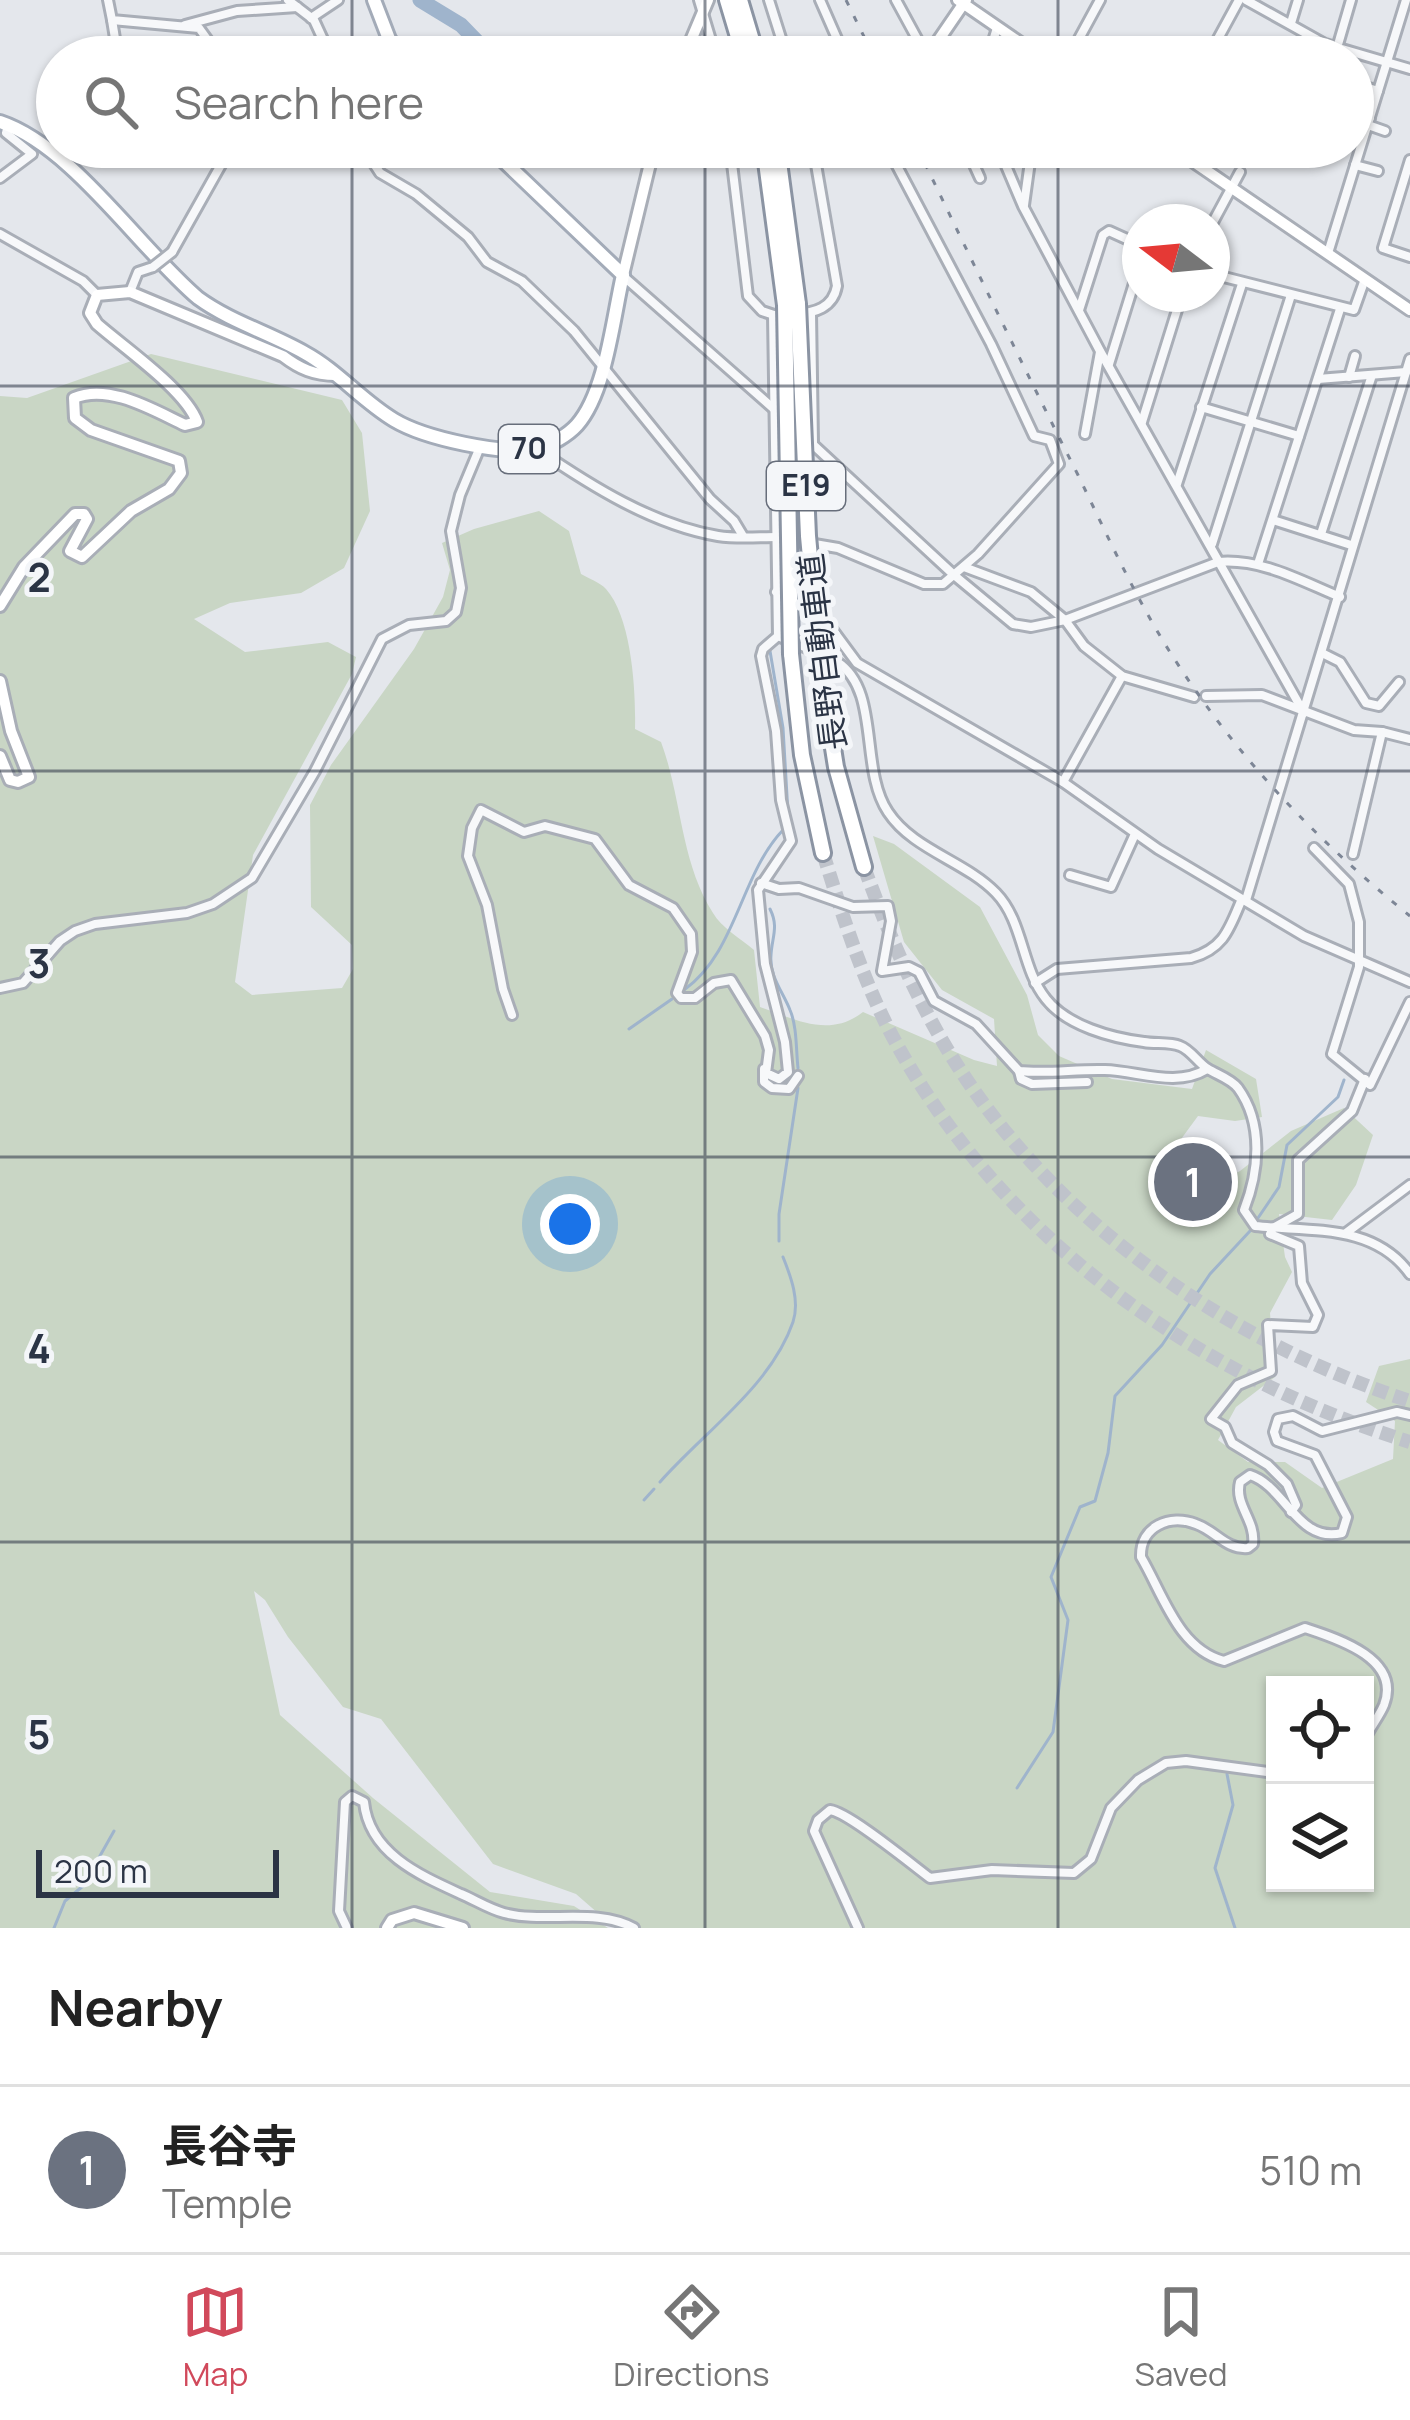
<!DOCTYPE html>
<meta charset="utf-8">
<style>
body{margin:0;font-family:Manrope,"Noto Sans JP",sans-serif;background:#f2f2f2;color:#222}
.controls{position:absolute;right:36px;bottom:36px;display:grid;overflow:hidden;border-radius:0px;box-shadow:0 3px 9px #0004}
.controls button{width:108px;height:108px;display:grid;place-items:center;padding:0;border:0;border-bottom:3px solid #e0e0e0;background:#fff;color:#222;font:60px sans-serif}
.compass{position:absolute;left:1122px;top:204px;width:108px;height:108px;border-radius:50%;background:#fff;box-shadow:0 3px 9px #0004;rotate:286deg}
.scale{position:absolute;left:36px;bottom:30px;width:243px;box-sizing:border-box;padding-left:12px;border:6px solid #2b3445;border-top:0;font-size:33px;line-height:42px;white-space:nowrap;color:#2b3445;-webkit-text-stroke:9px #f4f6f9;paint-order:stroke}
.you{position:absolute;left:570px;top:1224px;width:42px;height:42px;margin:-30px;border:9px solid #fff;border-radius:50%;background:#1a73e8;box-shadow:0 0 0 18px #1a73e833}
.badge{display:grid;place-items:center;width:78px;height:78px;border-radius:50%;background:#d1495b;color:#fff;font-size:39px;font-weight:700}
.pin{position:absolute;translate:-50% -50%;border:6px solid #fff;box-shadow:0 3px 12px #0006}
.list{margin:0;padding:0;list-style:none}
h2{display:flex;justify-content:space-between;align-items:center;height:156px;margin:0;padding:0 48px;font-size:51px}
h2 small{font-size:39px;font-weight:400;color:#767676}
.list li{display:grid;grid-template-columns:78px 1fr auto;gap:36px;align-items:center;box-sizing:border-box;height:168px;padding:0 48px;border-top:3px solid #e0e0e0}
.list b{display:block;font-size:45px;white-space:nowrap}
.list p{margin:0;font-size:39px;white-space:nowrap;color:#767676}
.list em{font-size:39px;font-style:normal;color:#767676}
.icon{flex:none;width:66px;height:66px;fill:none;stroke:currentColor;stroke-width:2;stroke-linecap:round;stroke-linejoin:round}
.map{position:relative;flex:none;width:1410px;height:1928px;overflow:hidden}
.search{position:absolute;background:#fff;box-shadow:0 3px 9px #0004;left:36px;right:36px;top:36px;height:132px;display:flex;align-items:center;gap:30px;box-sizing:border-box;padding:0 42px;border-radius:66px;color:#767676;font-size:45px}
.sheet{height:324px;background:#fff}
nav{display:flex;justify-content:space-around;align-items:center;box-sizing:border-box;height:168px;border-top:3px solid #e0e0e0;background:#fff;font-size:33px;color:#767676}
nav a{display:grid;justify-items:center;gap:6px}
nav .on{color:#d1495b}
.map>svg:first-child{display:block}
.green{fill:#c9d6c5;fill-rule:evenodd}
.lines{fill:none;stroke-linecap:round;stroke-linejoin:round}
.stream{stroke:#9fb4cc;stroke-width:3}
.river{stroke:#9fb4cc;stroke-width:15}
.highway-tunnel{stroke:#bfc3cb;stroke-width:14;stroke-dasharray:14 7;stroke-linecap:butt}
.street-casing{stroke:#a9aeb7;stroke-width:14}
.secondary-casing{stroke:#a9aeb7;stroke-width:16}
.primary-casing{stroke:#a3abb8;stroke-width:18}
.highway-casing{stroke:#8b94a3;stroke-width:20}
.street{stroke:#f7f8fa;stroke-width:8}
.secondary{stroke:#fff;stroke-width:10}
.primary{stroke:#fff;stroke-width:12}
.highway{stroke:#fff;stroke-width:14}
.rail{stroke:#7d8696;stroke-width:3;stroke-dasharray:6 12;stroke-linecap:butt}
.street-bridge-casing{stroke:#a9aeb7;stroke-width:14;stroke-linecap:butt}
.highway-bridge-casing{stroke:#8b94a3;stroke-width:20;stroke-linecap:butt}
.street-bridge{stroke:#f7f8fa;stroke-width:8}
.highway-bridge{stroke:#fff;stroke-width:14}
.grid{fill:none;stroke:#2b3445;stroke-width:3;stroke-opacity:0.55}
.labels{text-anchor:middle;stroke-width:10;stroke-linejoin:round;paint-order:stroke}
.shield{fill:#f4f6f9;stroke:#676e7b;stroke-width:3}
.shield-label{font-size:30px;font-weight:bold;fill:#2b3445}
.street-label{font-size:33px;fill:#2b3445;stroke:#f4f6f9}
.grid-label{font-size:39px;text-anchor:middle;font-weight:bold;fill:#2b3445;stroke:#f4f6f9;stroke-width:10;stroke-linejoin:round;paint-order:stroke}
</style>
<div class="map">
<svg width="1410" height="1928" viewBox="0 0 1410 1928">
<rect width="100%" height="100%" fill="#e4e7ec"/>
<path class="green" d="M151 354 342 400 362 433 370 511 344 568 301 593 230 603 194 619 245 652 328 642 356 657 352 674 253 855 235 982 252 995 342 988 353 969 352 945 311 907 310 805 331 765 414 649 443 597 450 570 442 543 474 529 539 511 569 531 581 574C588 578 601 583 606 589 632 618 636 692 635 729L661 742C682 798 680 861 713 913 721 927 741 939 754 950L760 1007C796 1020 830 1038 863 1012L974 1060 997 1066 994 1019 942 990 904 942 873 836 894 844 980 907 1027 995 1038 1035 1059 1056 1112 1079 1192 1089 1206 1050 1256 1079 1262 1117 1235 1121 1198 1116 1162 1165 1159 1190 1185 1201 1240 1171 1291 1131 1344 1108 1373 1135 1356 1185 1332 1220 1279 1214 1285 1257 1292 1272 1270 1313 1275 1377 1236 1407 1218 1440 1248 1462H1285L1322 1488 1393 1459 1395 1421 1366 1402 1379 1366 1410 1359V1928H615L576 1894 493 1864 381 1719 343 1707 288 1637 265 1600 254 1591 280 1715 373 1798 490 1892 574 1906 608 1928H0V396L27 398ZM1275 1685H1365V1883H1275Z"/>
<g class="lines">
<g class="stream">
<polyline points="782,626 782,551"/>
<polyline points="770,651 783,728 788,813"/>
<path d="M770 909C779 927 772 937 771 955 769 976 783 992 790 1010 797 1026 796 1050 798 1068"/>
<path d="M684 990C737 952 740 875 783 830"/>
<polyline points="629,1029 672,999"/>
<polyline points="1258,1218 1279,1187 1287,1145 1338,1097 1344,1080"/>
<polyline points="779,1241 779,1214 798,1088"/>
<path d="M660 1482C704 1432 771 1386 793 1322 800 1301 791 1277 783 1257"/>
<polyline points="644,1500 654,1489"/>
<polyline points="1227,1774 1233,1805 1215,1868 1235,1928"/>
<polyline points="1017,1788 1053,1732 1068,1620 1051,1577 1080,1507 1095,1501 1108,1453 1115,1396 1162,1345 1210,1274 1250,1231"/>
<polyline points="54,1928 65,1901 83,1886 114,1831"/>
</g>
<g class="river">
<polyline points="420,0 461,25 492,57"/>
<polyline points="607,147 643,157"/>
<polyline points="659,159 690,158 705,147"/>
</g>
<g class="highway-tunnel">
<path d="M823 853C843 917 863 982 895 1041 1003 1240 1197 1376 1410 1442"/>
<path d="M864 867C889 935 918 1004 957 1065 1059 1225 1231 1343 1410 1401"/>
</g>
<g class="street-casing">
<g id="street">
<polyline points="108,0 112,20 199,28 220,57"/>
<polyline points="288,0 314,20 331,57"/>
<polyline points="699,0 716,57"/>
<polyline points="769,0 787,57"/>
<polyline points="820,0 845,57"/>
<polyline points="896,0 927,57"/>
<polyline points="1246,0 1325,44 1410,69"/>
<polyline points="311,18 338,0"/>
<polyline points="112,20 118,57"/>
<polyline points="1291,23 1298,0"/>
<polyline points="185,25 237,11 297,7"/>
<polyline points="1337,48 1351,0"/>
<polyline points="988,57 997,28"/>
<polyline points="1069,57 1100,0"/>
<polyline points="1208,57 1239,0"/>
<polyline points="1359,85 1378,91"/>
<polyline points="1353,113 1370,118"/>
<polyline points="1368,125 1385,131"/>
<polyline points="363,147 380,173 416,194 468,237 487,262 522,281 574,331 710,499 734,521 743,536"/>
<polyline points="730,147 748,296 762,311 774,315"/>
<polyline points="966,147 980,178"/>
<polyline points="998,147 1023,206 1100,351 1304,713"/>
<polyline points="1410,160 1383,248 1410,257"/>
<polyline points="1355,165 1378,171"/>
<polyline points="0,178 32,154 6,133 8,125"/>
<polyline points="1024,205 1032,147"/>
<polyline points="1212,224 1240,172"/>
<polyline points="0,234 83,281 97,295"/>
<polyline points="172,252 231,147"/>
<polyline points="1328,253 1406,0"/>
<polyline points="1212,274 1354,310 1365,279"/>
<polyline points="623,276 774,409"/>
<polyline points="130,292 138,272 153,267"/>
<polyline points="1079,310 1103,235 1109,231 1140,245"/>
<polyline points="811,313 813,443"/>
<path d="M795 314C815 313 833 308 837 286L813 147"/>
<polyline points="1109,364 1140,264"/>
<polyline points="1349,377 1355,356"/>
<polyline points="1318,379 1406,372"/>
<polyline points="1201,407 1299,436"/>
<polyline points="1142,422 1182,294"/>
<polyline points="1085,434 1100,352"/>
<path d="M807 439 954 575 1013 624 1031 627 1065 620 1218 562C1261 558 1301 581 1340 597"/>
<path d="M537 449C591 486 653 525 718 536 737 539 758 537 776 537"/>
<polyline points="1177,484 1242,284"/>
<polyline points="1273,520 1351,545"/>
<polyline points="1321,534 1372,375"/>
<polyline points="791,540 838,548 924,584 943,584 978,554 1059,464 1050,440 1034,436 991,344 887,147"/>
<polyline points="1212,544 1291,295"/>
<polyline points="1258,564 1340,309"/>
<polyline points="964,567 1031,592 1065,620 1084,646 1122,676 1194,697"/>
<polyline points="776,592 823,617 857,663 1063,782 1158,849 1304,936 1410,982"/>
<path d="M778 636C797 645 819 651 837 662 881 690 859 769 888 812 913 850 965 861 996 893 1024 922 1021 968 1046 999 1067 1026 1112 1038 1144 1042 1155 1044 1170 1042 1180 1046 1191 1050 1198 1063 1208 1069 1218 1075 1231 1079 1238 1088 1264 1124 1259 1172 1244 1210L1255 1226C1309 1232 1374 1223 1410 1274"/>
<polyline points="1324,654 1340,662 1366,703 1379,706 1399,682"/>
<polyline points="1206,696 1262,695 1354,730 1382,732 1410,739"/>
<polyline points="1063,782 1122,676"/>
<polyline points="1314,848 1349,884 1359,922 1359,967 1332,1054 1370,1085 1410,1002"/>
<polyline points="1353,854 1382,732"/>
<polyline points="1070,875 1111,887 1135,834"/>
<path d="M761 883 779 889 799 888 853 907 888 906 891 921 882 971 909 967 919 972 934 1001 976 1024 1019 1071C1048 1074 1076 1069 1105 1070 1139 1071 1176 1088 1207 1069"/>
<polyline points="1246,900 1410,359"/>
<path d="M1035 983 1057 969 1191 958C1223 949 1229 930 1241 901L1246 900"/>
<polyline points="0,988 23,983 60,941 75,931 95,924 187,913 213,904 252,878 315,771 382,639 409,625 446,621 456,612 461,588 451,531 460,495 480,447"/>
<polyline points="512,1015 503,989 487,905 468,856 472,828 481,810 524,832 545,826 595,839 629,885 673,908 691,934 692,952 677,993 681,998 695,998 714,983 731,980 765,1036 769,1050 766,1073 779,1079 788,1072 785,1042 765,964 758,890 791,841 781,800 776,731 761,656 763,649 778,636 773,315"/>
<polyline points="764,1069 764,1082 772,1088 789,1089 798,1076"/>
<polyline points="1019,1071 1021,1079 1032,1084 1087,1082"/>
<polyline points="1346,1233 1410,1185"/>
<polyline points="1291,1512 1296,1505 1287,1484 1268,1465 1232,1443 1225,1427 1211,1419 1238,1385 1271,1371 1268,1325 1313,1327 1318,1315 1302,1283 1299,1246 1270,1234 1273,1228 1298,1214 1298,1160 1352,1111 1365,1079"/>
<path d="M1365 1739C1370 1727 1379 1717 1384 1705 1402 1658 1335 1638 1305 1628L1224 1661C1178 1649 1163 1594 1141 1557 1140 1526 1170 1514 1196 1524 1216 1531 1226 1550 1248 1548L1253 1544C1256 1520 1234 1505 1240 1482L1250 1475C1285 1486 1298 1544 1342 1533L1347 1517 1315 1455 1277 1441 1274 1432 1278 1419 1293 1416 1322 1431 1397 1412 1410 1415"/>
<path d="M347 1928 339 1911 345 1802 352 1796 364 1802C369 1853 419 1875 461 1894 475 1900 489 1909 504 1913 545 1924 595 1907 634 1928"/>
<path d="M858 1928 814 1831 818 1820 830 1810C848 1812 910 1863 930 1878L992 1870 1074 1873 1091 1859 1111 1808 1138 1780 1166 1763 1186 1761 1275 1773"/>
</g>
</g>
<g class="secondary-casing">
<g id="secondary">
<polyline points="958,0 1041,57"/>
<polyline points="684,57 708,0"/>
<polyline points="927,57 966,0"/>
<polyline points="1172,147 1410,310"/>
<polyline points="623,275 654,147"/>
<path d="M0 606 24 567 75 514H84L87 519 70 551 82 557 131 511 169 489 181 473 179 461 91 430 75 418 74 398C109 383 153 410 185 425L197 422C186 390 123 347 97 324L90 313 97 295 130 292 283 356C300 369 314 375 336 375"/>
<polyline points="0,681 11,731 29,777 18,782 10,780 0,756"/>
<polyline points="387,1928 392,1920 414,1913 463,1928"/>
</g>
</g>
<g class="primary-casing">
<g id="primary">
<polyline points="374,0 389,39 402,57"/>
<path d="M0 122C72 146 139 248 198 298 231 322 270 333 305 353 338 371 362 401 394 420 424 438 503 456 538 448 551 445 568 435 577 425 606 392 613 318 623 275L489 147"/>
</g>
</g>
<g class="highway-casing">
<g id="highway">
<polyline points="727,0 744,57"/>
<polyline points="740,0 757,57"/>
<polyline points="764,147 785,305"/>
<polyline points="777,147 798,304"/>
<polyline points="791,654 802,755 823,853"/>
<polyline points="820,666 836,767 864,867"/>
</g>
</g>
<use href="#street" class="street"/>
<use href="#secondary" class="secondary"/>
<use href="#primary" class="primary"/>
<use href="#highway" class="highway"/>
<g class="rail">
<polyline points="846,0 874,57"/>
<path d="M917 147C970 257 1023 366 1078 475 1110 541 1140 608 1181 669 1244 765 1321 844 1410 916"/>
</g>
<g class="street-bridge-casing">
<polyline id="street-bridge" points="153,267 172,252"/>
</g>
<g class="highway-bridge-casing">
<g id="highway-bridge">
<polyline points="798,304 808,536 820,666"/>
<polyline points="785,305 791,654"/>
</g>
</g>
<use href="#street-bridge" class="street-bridge"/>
<use href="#highway-bridge" class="highway-bridge"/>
</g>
<path class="grid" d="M352 0V57M705 0V57M1058 0V57M352 147V1928M705 147V1928M1058 147V1928M0 386H1410M0 771H1410M0 1157H1410M0 1542H1410"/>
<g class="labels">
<g class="shield">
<rect x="499" y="425" width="60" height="48" rx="9"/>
<rect x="767" y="462" width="78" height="48" rx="9"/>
</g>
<g class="shield-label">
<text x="529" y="459">70</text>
<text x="806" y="496">E19</text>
</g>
<g class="street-label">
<text transform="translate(822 652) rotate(-97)" y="12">長野自動車道</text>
</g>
</g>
<g class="grid-label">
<text x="39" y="592">2</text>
<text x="39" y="978">3</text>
<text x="39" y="1363">4</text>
<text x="39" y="1749">5</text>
</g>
</svg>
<div class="controls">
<button><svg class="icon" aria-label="locate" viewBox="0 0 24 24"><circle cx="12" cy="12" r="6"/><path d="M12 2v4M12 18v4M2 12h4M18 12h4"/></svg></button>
<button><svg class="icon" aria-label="layers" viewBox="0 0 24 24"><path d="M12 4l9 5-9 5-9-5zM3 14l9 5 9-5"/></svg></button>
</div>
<svg class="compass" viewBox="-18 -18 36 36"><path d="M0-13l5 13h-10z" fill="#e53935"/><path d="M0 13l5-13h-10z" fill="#767676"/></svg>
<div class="scale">200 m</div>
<div class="you"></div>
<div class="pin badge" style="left:1193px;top:1182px;background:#6b7280">1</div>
<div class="search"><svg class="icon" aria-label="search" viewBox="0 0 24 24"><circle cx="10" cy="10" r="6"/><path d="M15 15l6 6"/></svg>Search here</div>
</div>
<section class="sheet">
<h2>Nearby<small></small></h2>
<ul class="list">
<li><span class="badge" style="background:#6b7280">1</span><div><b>長谷寺</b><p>Temple</p></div><em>510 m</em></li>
</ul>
</section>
<nav>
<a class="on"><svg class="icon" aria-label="map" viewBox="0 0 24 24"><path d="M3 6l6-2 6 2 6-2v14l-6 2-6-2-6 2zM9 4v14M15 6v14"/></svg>Map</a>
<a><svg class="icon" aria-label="directions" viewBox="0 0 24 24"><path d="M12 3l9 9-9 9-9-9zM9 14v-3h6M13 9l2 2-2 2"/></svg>Directions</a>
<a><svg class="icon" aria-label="saved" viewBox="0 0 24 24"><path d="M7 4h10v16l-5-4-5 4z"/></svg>Saved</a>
</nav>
